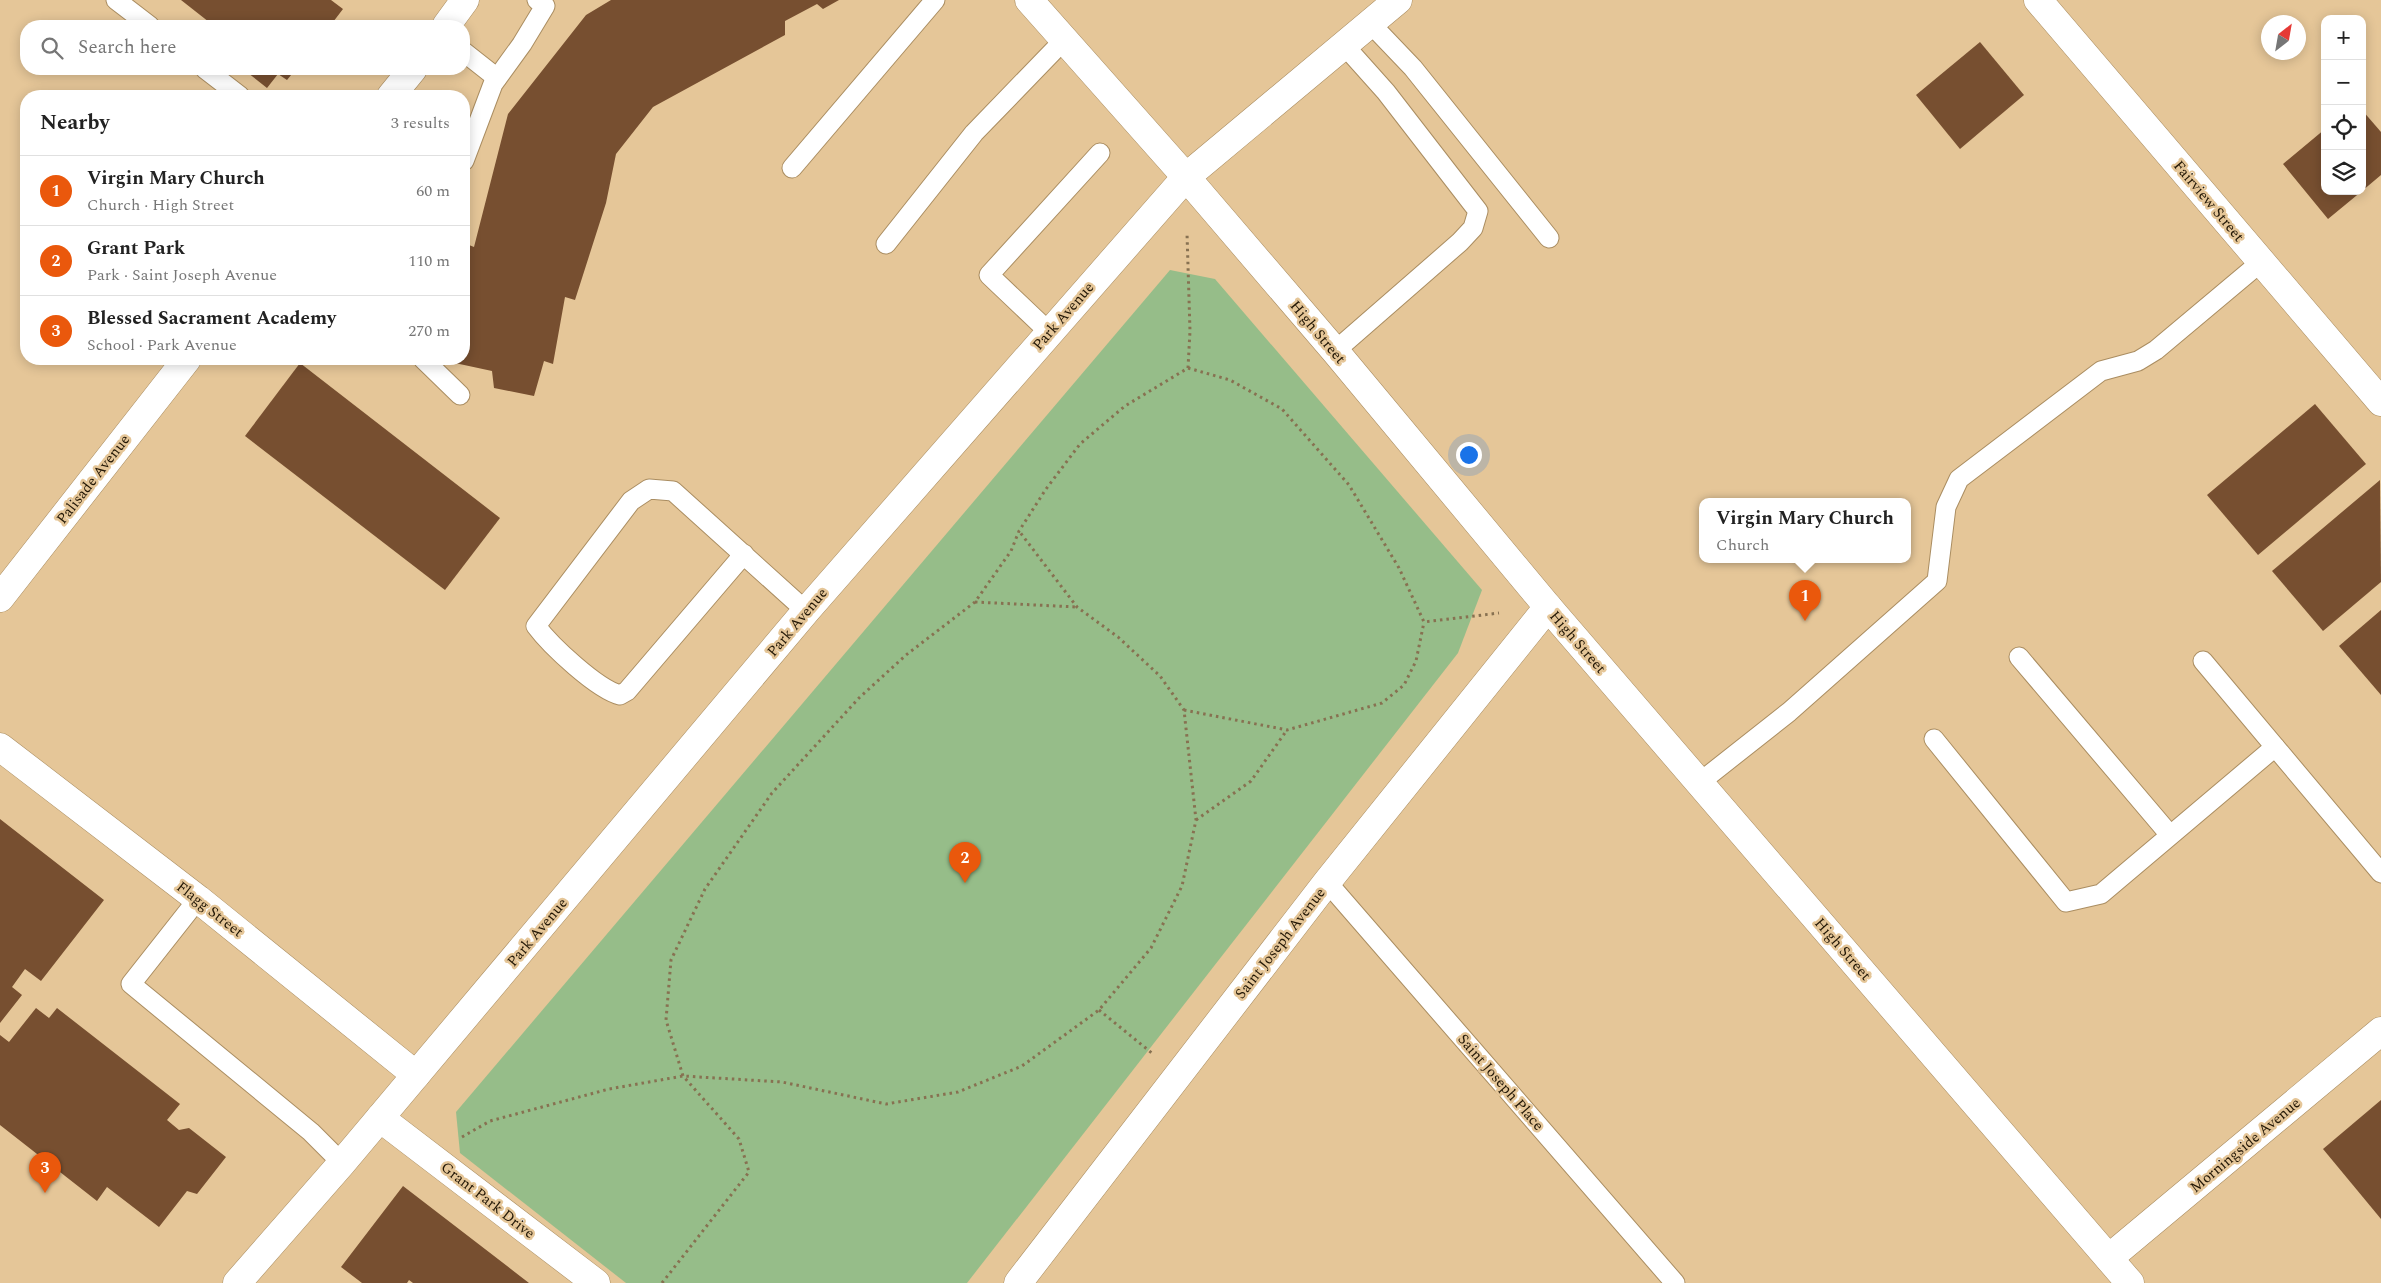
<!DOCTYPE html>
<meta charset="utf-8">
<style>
body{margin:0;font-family:Spectral,serif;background:#f6f6f6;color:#222}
.controls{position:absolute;right:15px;top:15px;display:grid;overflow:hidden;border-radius:10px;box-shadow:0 2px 12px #0003}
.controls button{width:45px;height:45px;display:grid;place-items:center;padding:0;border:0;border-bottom:1px solid #e0e0e0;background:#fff;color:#222;font:25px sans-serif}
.compass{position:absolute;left:2261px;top:15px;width:45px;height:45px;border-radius:50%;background:#fff;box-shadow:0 2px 12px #0003;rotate:31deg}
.you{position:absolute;left:1468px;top:454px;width:18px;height:18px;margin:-12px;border:4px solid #fff;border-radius:50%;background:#1a73e8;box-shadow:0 0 0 8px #1a73e833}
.badge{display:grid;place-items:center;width:32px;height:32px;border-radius:50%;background:#ea580c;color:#fff;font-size:16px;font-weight:700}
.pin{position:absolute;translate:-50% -41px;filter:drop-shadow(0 1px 2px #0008)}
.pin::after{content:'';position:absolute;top:26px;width:18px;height:15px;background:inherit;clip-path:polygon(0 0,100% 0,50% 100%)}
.popup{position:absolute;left:1699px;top:498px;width:212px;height:65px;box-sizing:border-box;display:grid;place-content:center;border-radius:10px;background:#fff;filter:drop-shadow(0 1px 4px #0005);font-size:16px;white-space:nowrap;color:#767676}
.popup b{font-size:19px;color:#222}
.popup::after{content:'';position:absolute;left:50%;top:100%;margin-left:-10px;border:10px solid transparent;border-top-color:#fff}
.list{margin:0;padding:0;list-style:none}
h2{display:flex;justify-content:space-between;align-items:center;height:65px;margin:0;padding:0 20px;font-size:21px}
h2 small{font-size:16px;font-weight:400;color:#767676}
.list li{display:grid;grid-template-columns:32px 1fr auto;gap:15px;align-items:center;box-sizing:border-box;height:70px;padding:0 20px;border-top:1px solid #e0e0e0}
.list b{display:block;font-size:19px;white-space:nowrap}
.list p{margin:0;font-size:16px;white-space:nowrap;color:#767676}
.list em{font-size:16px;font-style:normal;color:#767676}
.icon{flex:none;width:28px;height:28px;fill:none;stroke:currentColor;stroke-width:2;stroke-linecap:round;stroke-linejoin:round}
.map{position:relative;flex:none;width:2381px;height:1283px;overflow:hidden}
.search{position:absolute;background:#fff;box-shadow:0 2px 12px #0003;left:20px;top:20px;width:450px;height:55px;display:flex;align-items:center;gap:12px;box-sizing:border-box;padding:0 18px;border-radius:20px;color:#767676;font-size:19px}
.panel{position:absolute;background:#fff;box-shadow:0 2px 12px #0003;left:20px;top:90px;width:450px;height:275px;border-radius:20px}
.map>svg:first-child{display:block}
.green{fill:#96bd89}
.building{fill:#774f30}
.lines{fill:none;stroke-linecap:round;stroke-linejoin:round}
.lane-casing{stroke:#aa8d61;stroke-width:21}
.street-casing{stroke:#aa8d61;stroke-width:29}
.secondary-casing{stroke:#aa8d61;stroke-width:29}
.path{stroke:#877151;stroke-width:3;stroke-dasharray:2.5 4;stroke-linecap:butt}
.lane{stroke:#fff;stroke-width:19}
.street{stroke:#fff;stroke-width:28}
.secondary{stroke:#fff;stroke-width:28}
.labels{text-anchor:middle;stroke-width:5;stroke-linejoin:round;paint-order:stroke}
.street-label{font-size:15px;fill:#211605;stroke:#e5c698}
</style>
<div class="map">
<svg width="2381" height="1283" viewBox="0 0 2381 1283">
<rect width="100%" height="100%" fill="#e5c698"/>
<polygon class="green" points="1170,270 1215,279 1482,590 1458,653 967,1283 626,1283 460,1153 456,1112"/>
<g class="building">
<polygon points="181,0 331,0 343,9 330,26 206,26 209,22"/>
<polygon points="611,0 839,0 823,9 817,4 785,21 785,35 653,107 616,154 606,203 575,300 565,297 553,364 544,361 534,396 494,388 492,371 441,360 464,359 464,243 474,247 508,114 586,15"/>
<polygon points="1980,42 2024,95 1960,149 1916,95"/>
<polygon points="243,69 296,69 287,80 278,74 267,88"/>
<polygon points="2362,110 2381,132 2381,175 2362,191"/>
<polygon points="2325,129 2325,191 2362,191 2328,219 2283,164"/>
<polygon points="300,363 500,518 445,590 245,436"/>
<polygon points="2315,404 2366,464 2258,555 2207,495"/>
<polygon points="2380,480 2381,582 2323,631 2272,571"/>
<polygon points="2381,610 2381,695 2339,646"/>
<polygon points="0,819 104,900 41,981 25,969 12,987 22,995 0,1023"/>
<polygon points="36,1008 49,1018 57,1008 180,1104 167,1120 179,1130 189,1128 226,1157 197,1194 187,1191 159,1227 107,1187 97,1201 0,1125 0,1035 9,1042"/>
<polygon points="2381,1100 2381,1219 2323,1149"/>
<polygon points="403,1186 529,1283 413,1283 409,1280 407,1283 362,1283 341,1267"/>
</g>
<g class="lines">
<g class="lane-casing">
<g id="lane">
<polyline points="116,0 150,26"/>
<polyline points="1370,23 1413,68 1549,238"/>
<polyline points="464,52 497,78"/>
<polyline points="205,69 240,96"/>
<polyline points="464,161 493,84 522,44 545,6 537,0"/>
<polyline points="792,168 935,0"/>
<polyline points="886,244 974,133 1064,40"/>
<polyline points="1049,332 989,275 1100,153"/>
<polyline points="1335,351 1460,242 1473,228 1478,211 1386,92 1344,45"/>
<polyline points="423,359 460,395"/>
<path d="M744 554 627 691 620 695C597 689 551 646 536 626L631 501 649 489 673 491 806 611"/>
<polyline points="2019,657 2170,835"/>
<polyline points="2203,661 2381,873"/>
<polyline points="1934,739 2066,902 2101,894 2275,747"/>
<polyline points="1699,783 1789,712 1937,581 1946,507 1959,479 2101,371 2138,361 2156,350 2261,262"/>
<polyline points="1327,882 1675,1283"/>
<polyline points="198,899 131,984 311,1132 342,1163"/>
</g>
</g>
<g class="street-casing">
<g id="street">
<polyline points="1029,0 1186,177 1335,351 1548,607 2130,1283"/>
<polyline points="2038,0 2381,402"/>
<polyline points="446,26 465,0"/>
<polyline points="391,96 413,69"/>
<polyline points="0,598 187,359"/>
<polyline points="0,747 198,899 416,1075"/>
<polyline points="380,1118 596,1283"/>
<polyline points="2109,1258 2381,1031"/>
<polyline points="1018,1283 1327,882 1548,607"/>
</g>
</g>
<g class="secondary-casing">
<polyline id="secondary" points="237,1283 342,1163 806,611 1186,177 1398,0"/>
</g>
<g class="path">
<polyline points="1188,368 1230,380 1282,409 1349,485 1399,568 1424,622 1499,613"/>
<polyline points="975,602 1076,607"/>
<polyline points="1184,710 1287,730 1382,703 1404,685 1416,661 1424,622"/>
<polyline points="1196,820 1251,781 1287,730"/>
<polyline points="1099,1010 1153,1054"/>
<polyline points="462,1137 490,1121 609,1089 683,1076 782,1082 886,1104 958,1092 1022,1066 1099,1010 1151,948 1182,886 1196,820 1184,710 1160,676 1118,637 1077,607 1019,531"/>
<polyline points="662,1283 749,1172 739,1139 683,1076 666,1020 671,960 705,889 772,793 859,698 906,655 975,602 1011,551 1019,531 1046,489 1080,444 1125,406 1188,368 1190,331 1187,233"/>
</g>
<use href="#lane" class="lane"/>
<use href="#street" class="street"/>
<use href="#secondary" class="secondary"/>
</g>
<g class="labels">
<g class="street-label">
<text transform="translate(2209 201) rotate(50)" y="5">Fairview Street</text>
<text transform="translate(1063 316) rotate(-49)" y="5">Park Avenue</text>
<text transform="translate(1318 332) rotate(50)" y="5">High Street</text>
<text transform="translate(93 479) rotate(-52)" y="5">Palisade Avenue</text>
<text transform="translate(797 622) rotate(-50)" y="5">Park Avenue</text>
<text transform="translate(1578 642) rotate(49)" y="5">High Street</text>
<text transform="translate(210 909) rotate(38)" y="5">Flagg Street</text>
<text transform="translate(537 932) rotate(-50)" y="5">Park Avenue</text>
<text transform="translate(1280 943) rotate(-52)" y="5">Saint Joseph Avenue</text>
<text transform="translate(1843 949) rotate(49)" y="5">High Street</text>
<text transform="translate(1501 1082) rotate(49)" y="5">Saint Joseph Place</text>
<text transform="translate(2245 1145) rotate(-40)" y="5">Morningside Avenue</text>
<text transform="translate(488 1200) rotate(38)" y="5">Grant Park Drive</text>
</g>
</g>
</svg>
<div class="controls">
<button>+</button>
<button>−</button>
<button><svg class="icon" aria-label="locate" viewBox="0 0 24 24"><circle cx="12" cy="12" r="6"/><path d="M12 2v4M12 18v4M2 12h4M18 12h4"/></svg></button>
<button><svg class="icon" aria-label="layers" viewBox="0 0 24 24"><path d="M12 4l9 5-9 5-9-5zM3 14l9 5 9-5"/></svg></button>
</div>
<svg class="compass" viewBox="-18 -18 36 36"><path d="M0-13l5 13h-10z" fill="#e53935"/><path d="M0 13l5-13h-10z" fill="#767676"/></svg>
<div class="you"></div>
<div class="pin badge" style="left:1805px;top:621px">1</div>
<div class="popup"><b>Virgin Mary Church</b>Church</div>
<div class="pin badge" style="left:965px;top:883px">2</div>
<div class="pin badge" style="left:45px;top:1193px">3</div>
<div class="search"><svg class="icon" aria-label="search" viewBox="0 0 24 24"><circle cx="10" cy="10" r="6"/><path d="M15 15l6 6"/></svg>Search here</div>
<section class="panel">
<h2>Nearby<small>3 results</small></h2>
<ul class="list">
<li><span class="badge">1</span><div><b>Virgin Mary Church</b><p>Church · High Street</p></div><em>60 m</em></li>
<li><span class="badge">2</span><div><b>Grant Park</b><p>Park · Saint Joseph Avenue</p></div><em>110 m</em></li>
<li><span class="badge">3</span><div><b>Blessed Sacrament Academy</b><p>School · Park Avenue</p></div><em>270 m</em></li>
</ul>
</section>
</div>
